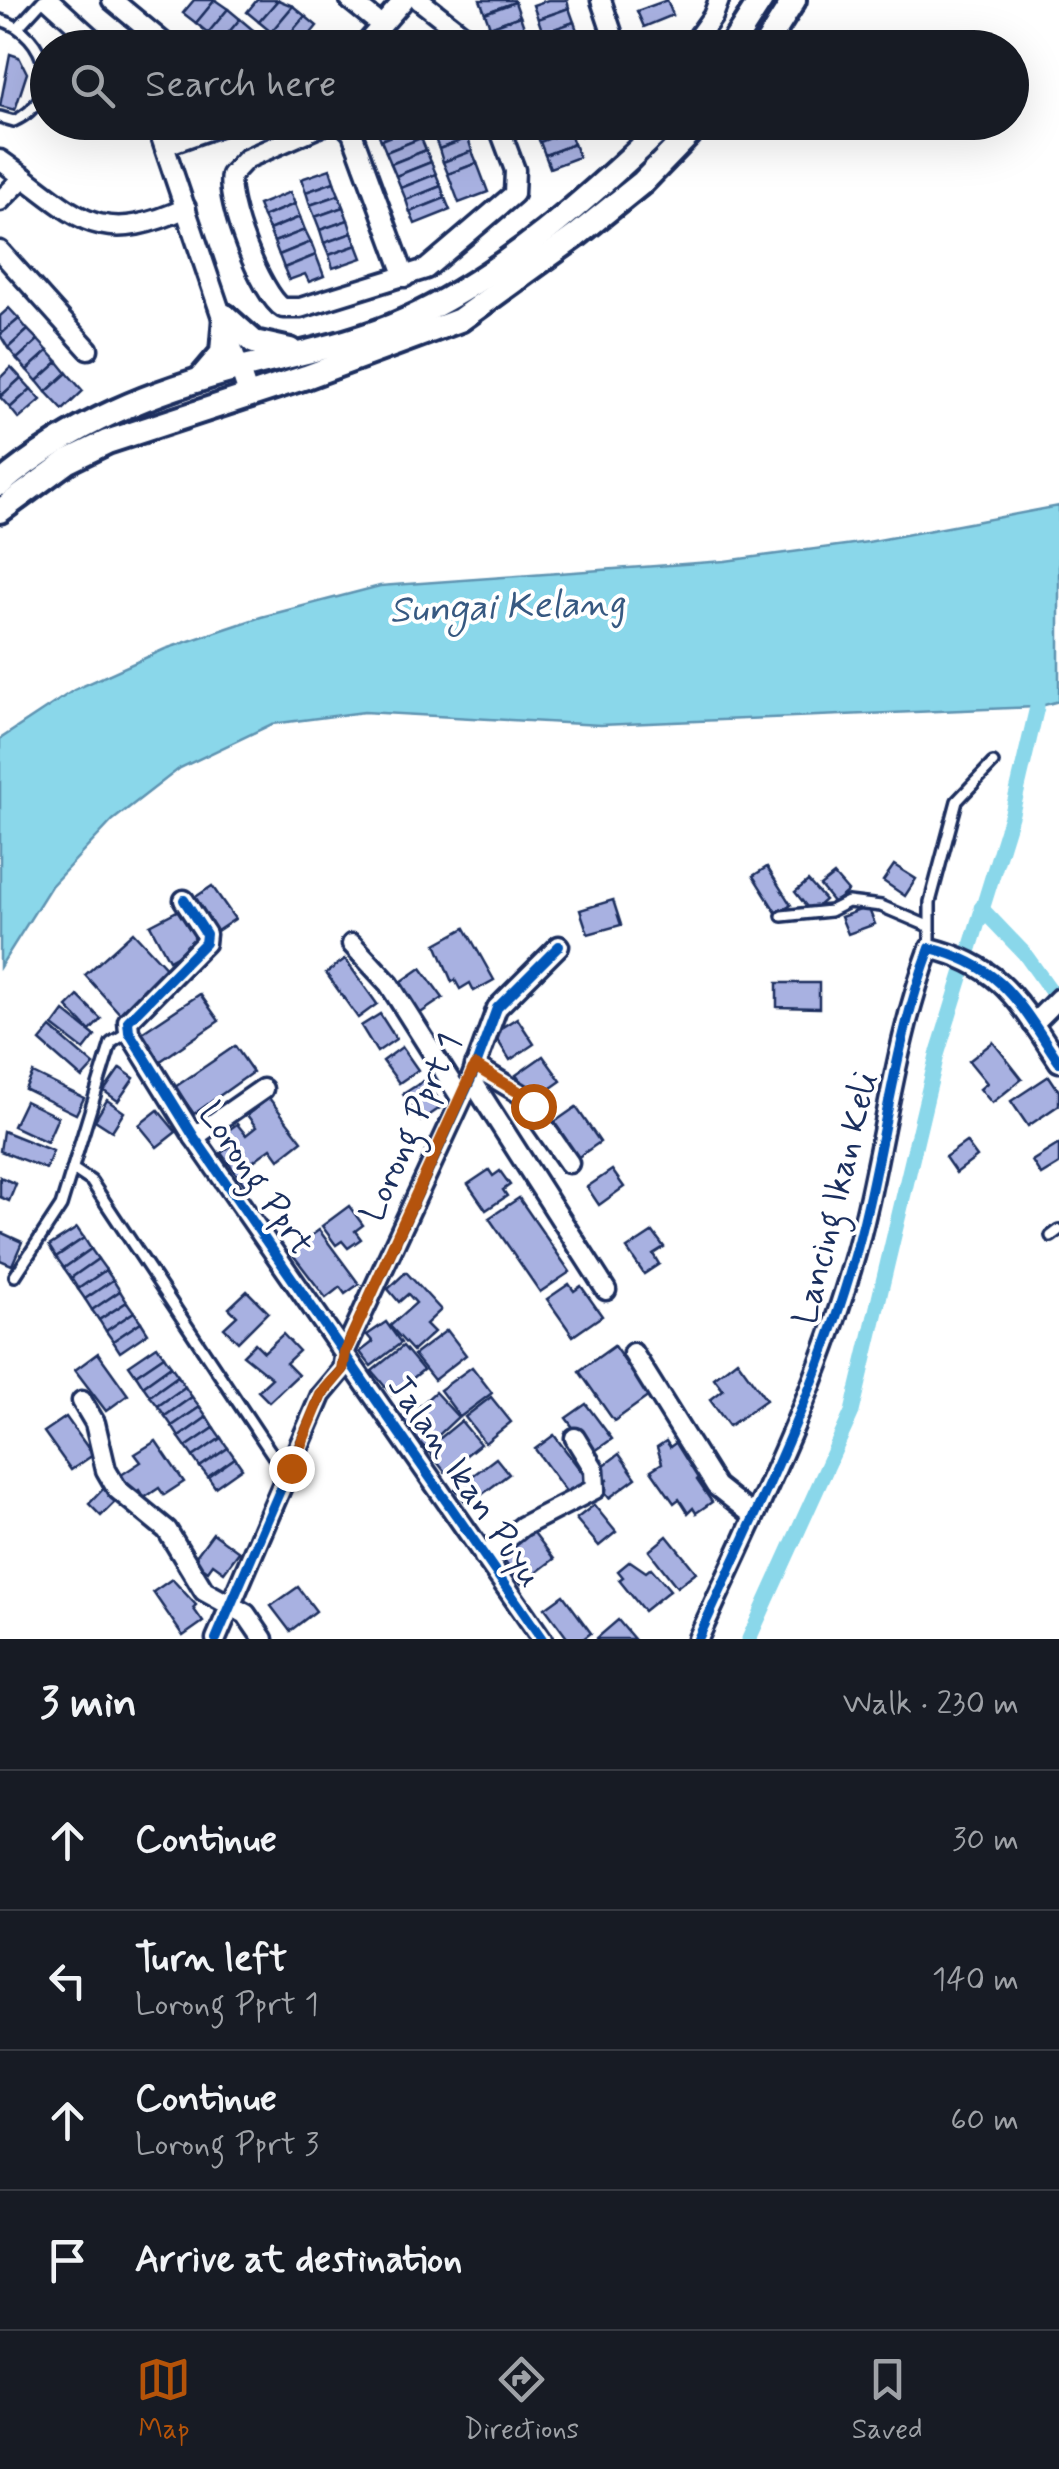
<!DOCTYPE html>
<meta charset="utf-8">
<style>
body{margin:0;font-family:Mynerve,sans-serif;background:#20242c;color:#f1f3f6}
.stop{position:absolute;width:30px;height:30px;margin:-22px;border:8px solid #b45309;border-radius:50%;background:#fff}
.stop.end{background:#b45309;border-color:#fff;box-shadow:0 2px 10px #0008}
.list{margin:0;padding:0;list-style:none}
h2{display:flex;justify-content:space-between;align-items:center;height:130px;margin:0;padding:0 40px;font-size:42px}
h2 small{font-size:32px;font-weight:400;color:#9ea1a6}
.list li{display:grid;grid-template-columns:65px 1fr auto;gap:30px;align-items:center;box-sizing:border-box;height:140px;padding:0 40px;border-top:2px solid #363941}
.list b{display:block;font-size:38px;white-space:nowrap}
.list p{margin:0;font-size:32px;white-space:nowrap;color:#9ea1a6}
.list em{font-size:32px;font-style:normal;color:#9ea1a6}
.icon{flex:none;width:55px;height:55px;fill:none;stroke:currentColor;stroke-width:2;stroke-linecap:round;stroke-linejoin:round}
.map{position:relative;flex:none;width:1059px;height:1639px;overflow:hidden}
.search{position:absolute;background:#171b24;box-shadow:0 10px 40px #0002;left:30px;right:30px;top:30px;height:110px;display:flex;align-items:center;gap:25px;box-sizing:border-box;padding:0 35px;border-radius:55px;color:#9ea1a6;font-size:38px}
.sheet{height:690px;background:#171b24}
nav{display:flex;justify-content:space-around;align-items:center;box-sizing:border-box;height:140px;border-top:2px solid #363941;background:#171b24;font-size:28px;color:#9ea1a6}
nav a{display:grid;justify-items:center;gap:5px}
nav .on{color:#b45309}
.map>svg:first-child{display:block}
.water{fill:#8ad7ea;stroke:#5e94b2;stroke-width:2.5}
.lines{fill:none;stroke-linecap:round;stroke-linejoin:round}
.canal{stroke:#8ad7ea;stroke-width:15}
.building{fill:#a8b1e1;stroke:#1b2f5e;stroke-width:2.5}
.service-casing{stroke:#1b2f5e;stroke-width:16}
.minor-casing{stroke:#1b2f5e;stroke-width:25}
.secondary-casing{stroke:#1b2f5e;stroke-width:30}
.service{stroke:#fff;stroke-width:9}
.minor{stroke:#fff;stroke-width:18}
.secondary{stroke:#fff;stroke-width:22}
.cycleway-casing{stroke:#fff;stroke-width:16}
.cycleway{stroke:#0057b8;stroke-width:10}
.route{stroke:#b45309;stroke-width:12}
.labels{text-anchor:middle;stroke-width:8;stroke-linejoin:round;paint-order:stroke}
.street-label{font-size:35px;fill:#1b2f5e;stroke:#fff}
.water-label{font-size:38px;font-style:italic;fill:#375981;stroke:#fff}
</style>
<div class="map">
<svg width="1059" height="1639" viewBox="0 0 1059 1639">
<rect width="100%" height="100%" fill="#fff"/>
<filter id="ink" filterUnits="userSpaceOnUse"><feTurbulence type="fractalNoise" baseFrequency=".01" numOctaves="2"/><feDisplacementMap in="SourceGraphic" scale="20" xChannelSelector="R" yChannelSelector="G"/><feConvolveMatrix kernelMatrix="1 2 1 2 8 2 1 2 1" color-interpolation-filters="sRGB"/></filter>
<g filter="url(#ink)">
<polygon class="water" points="1059,506 1059,701 1037,707 600,725 364,712 272,724 180,768 113,820 51,886 0,967 0,739 74,690 165,649 261,617 380,586 725,561 868,542"/>
<g class="lines">
<g class="canal">
<polyline points="981,908 1024,953 1059,1002"/>
<polyline points="749,1639 852,1412 937,1055 1012,813 1037,707 1036,690"/>
</g>
</g>
<g class="building">
<polygon points="194,0 215,0 196,23 183,13"/>
<polygon points="215,0 228,9 208,33 196,23"/>
<polygon points="257,0 278,0 259,22 247,12"/>
<polygon points="278,0 293,6 271,32 259,22"/>
<polygon points="480,0 514,0 515,2 485,13"/>
<polygon points="548,0 567,0 569,8 538,19 533,5"/>
<polygon points="667,0 673,15 644,27 637,11"/>
<polygon points="515,2 520,16 490,27 485,13"/>
<polygon points="293,6 305,16 283,42 271,32"/>
<polygon points="569,8 574,22 543,33 538,19"/>
<polygon points="228,9 240,19 220,43 208,33"/>
<polygon points="305,16 317,26 299,48 289,48 283,42"/>
<polygon points="520,16 525,30 495,41 490,27"/>
<polygon points="240,19 253,30 238,48 225,48 220,43"/>
<polygon points="574,22 579,36 548,46 543,33"/>
<polygon points="253,30 265,40 259,48 238,48"/>
<polygon points="10,54 19,57 27,73 15,110 0,106"/>
<polygon points="389,122 415,122 416,126 381,140 376,128"/>
<polygon points="462,122 434,136 429,124 433,122"/>
<polygon points="553,122 565,122 569,131 540,142 534,130"/>
<polygon points="576,122 613,122 614,124 581,136"/>
<polygon points="416,126 421,138 386,152 381,140"/>
<polygon points="463,126 468,138 439,149 434,136"/>
<polygon points="569,131 574,144 545,155 540,142"/>
<polygon points="421,138 426,150 391,164 386,152"/>
<polygon points="468,138 472,151 443,162 439,149"/>
<polygon points="574,144 579,157 550,168 545,155"/>
<polygon points="426,150 431,162 396,176 391,164"/>
<polygon points="472,151 477,163 448,174 443,162"/>
<polygon points="431,162 436,174 401,188 396,176"/>
<polygon points="477,163 488,192 459,203 448,174"/>
<polygon points="330,169 334,182 306,192 301,179"/>
<polygon points="436,174 441,186 406,200 401,188"/>
<polygon points="334,182 339,195 310,205 306,192"/>
<polygon points="441,186 445,198 410,212 406,200"/>
<polygon points="290,192 295,204 263,217 258,205"/>
<polygon points="339,195 343,207 315,217 310,205"/>
<polygon points="445,198 450,210 415,224 410,212"/>
<polygon points="295,204 300,217 269,230 263,217"/>
<polygon points="343,207 348,220 320,230 315,217"/>
<polygon points="300,217 305,230 274,242 269,230"/>
<polygon points="348,220 352,233 324,243 320,230"/>
<polygon points="305,230 311,242 279,255 274,242"/>
<polygon points="352,233 357,245 329,255 324,243"/>
<polygon points="311,242 316,255 284,268 279,255"/>
<polygon points="357,245 362,258 333,268 329,255"/>
<polygon points="316,255 324,276 309,282 305,274 289,280 284,268"/>
<polygon points="9,308 19,319 0,335 0,316"/>
<polygon points="19,319 28,330 8,348 0,335"/>
<polygon points="28,330 38,340 17,359 8,348"/>
<polygon points="38,340 48,351 27,370 17,359"/>
<polygon points="48,351 58,362 37,381 27,370"/>
<polygon points="58,362 67,373 46,392 37,381"/>
<polygon points="11,367 21,378 0,397 0,378"/>
<polygon points="67,373 83,391 63,410 46,392"/>
<polygon points="21,378 31,389 10,408 0,397"/>
<polygon points="31,389 41,400 19,419 10,408"/>
<polygon points="894,865 916,879 905,896 883,881"/>
<polygon points="767,867 791,905 777,914 753,876"/>
<polygon points="834,875 848,891 834,903 820,886"/>
<polygon points="808,881 825,900 811,912 795,892"/>
<polygon points="212,886 235,919 214,933 191,900"/>
<polygon points="613,900 621,925 588,934 580,910"/>
<polygon points="868,907 875,924 848,934 841,917"/>
<polygon points="181,909 200,943 169,960 150,925"/>
<polygon points="465,928 494,980 474,991 470,983 460,989 455,980 452,982 436,944"/>
<polygon points="133,932 171,973 123,1017 85,975"/>
<polygon points="345,959 377,1004 358,1018 326,973"/>
<polygon points="421,968 443,998 416,1016 395,986"/>
<polygon points="777,983 819,983 819,1008 777,1007"/>
<polygon points="200,994 219,1021 159,1062 140,1034"/>
<polygon points="78,996 101,1019 90,1031 67,1007"/>
<polygon points="64,1011 95,1036 84,1050 53,1026"/>
<polygon points="380,1014 396,1039 377,1052 361,1026"/>
<polygon points="517,1018 534,1044 510,1060 493,1033"/>
<polygon points="51,1028 94,1065 82,1078 40,1041"/>
<polygon points="993,1042 1022,1079 992,1103 980,1089 987,1083 969,1061"/>
<polygon points="235,1046 253,1072 194,1114 175,1087"/>
<polygon points="402,1047 418,1070 399,1083 383,1061"/>
<polygon points="543,1056 561,1081 534,1100 516,1075"/>
<polygon points="120,1068 134,1078 118,1101 104,1091"/>
<polygon points="33,1073 84,1098 76,1114 25,1089"/>
<polygon points="1049,1076 1059,1091 1059,1105 1028,1126 1011,1101"/>
<polygon points="425,1080 443,1106 421,1121 403,1094"/>
<polygon points="269,1098 302,1141 279,1159 271,1148 248,1165 258,1178 246,1187 221,1153 232,1145 223,1134 237,1124 246,1135 256,1127 247,1115"/>
<polygon points="107,1100 124,1112 112,1131 95,1120"/>
<polygon points="25,1101 58,1117 47,1142 13,1126"/>
<polygon points="576,1107 600,1142 577,1158 553,1123"/>
<polygon points="158,1110 176,1132 157,1147 139,1125"/>
<polygon points="3,1131 53,1151 46,1169 0,1151"/>
<polygon points="966,1142 977,1157 956,1173 945,1157"/>
<polygon points="1059,1144 1059,1164 1041,1175 1032,1161"/>
<polygon points="489,1170 493,1176 500,1171 510,1185 503,1190 507,1196 486,1210 468,1184"/>
<polygon points="612,1170 624,1187 599,1205 587,1187"/>
<polygon points="0,1177 16,1184 9,1201 0,1197"/>
<polygon points="519,1198 570,1272 540,1292 489,1218"/>
<polygon points="349,1206 363,1225 355,1231 361,1239 348,1248 342,1241 336,1245 322,1226"/>
<polygon points="77,1228 84,1238 56,1257 49,1246"/>
<polygon points="319,1230 359,1284 345,1294 340,1287 326,1298 290,1251"/>
<polygon points="0,1232 22,1242 12,1265 0,1260"/>
<polygon points="653,1232 664,1247 653,1254 659,1264 644,1274 627,1249"/>
<polygon points="84,1238 91,1249 64,1268 56,1257"/>
<polygon points="91,1249 98,1259 71,1278 64,1268"/>
<polygon points="98,1259 106,1270 78,1289 71,1278"/>
<polygon points="106,1270 113,1280 85,1299 78,1289"/>
<polygon points="406,1272 441,1310 426,1324 434,1332 413,1351 390,1326 416,1303 408,1294 399,1302 388,1289"/>
<polygon points="113,1280 120,1291 92,1310 85,1299"/>
<polygon points="569,1284 574,1291 581,1286 602,1316 573,1336 547,1299"/>
<polygon points="120,1291 127,1302 99,1320 92,1310"/>
<polygon points="247,1291 268,1312 238,1342 224,1328 237,1316 229,1308"/>
<polygon points="127,1302 134,1312 106,1331 99,1320"/>
<polygon points="134,1312 141,1322 113,1341 106,1331"/>
<polygon points="141,1322 148,1333 120,1352 113,1341"/>
<polygon points="386,1322 401,1343 371,1366 360,1352 373,1342 367,1335"/>
<polygon points="447,1330 466,1355 434,1380 414,1355"/>
<polygon points="283,1334 299,1351 286,1363 298,1375 269,1402 258,1391 272,1378 243,1355 255,1343 264,1352"/>
<polygon points="157,1346 164,1356 136,1375 129,1365"/>
<polygon points="403,1346 423,1370 392,1395 372,1371"/>
<polygon points="614,1346 649,1396 614,1421 579,1371"/>
<polygon points="98,1353 128,1395 106,1411 75,1370"/>
<polygon points="164,1356 171,1366 143,1386 136,1375"/>
<polygon points="737,1360 766,1400 729,1426 710,1400 723,1390 714,1378"/>
<polygon points="171,1366 178,1376 150,1396 143,1386"/>
<polygon points="472,1367 492,1393 460,1417 440,1390"/>
<polygon points="178,1376 185,1387 158,1406 150,1396"/>
<polygon points="185,1387 192,1397 165,1416 158,1406"/>
<polygon points="435,1392 458,1417 425,1448 402,1422"/>
<polygon points="192,1397 200,1407 172,1426 165,1416"/>
<polygon points="491,1397 511,1422 485,1443 465,1417"/>
<polygon points="586,1404 612,1439 592,1453 566,1418"/>
<polygon points="200,1407 207,1417 179,1437 172,1426"/>
<polygon points="66,1417 93,1455 71,1470 44,1432"/>
<polygon points="207,1417 214,1428 186,1447 179,1437"/>
<polygon points="461,1421 480,1444 445,1472 427,1449"/>
<polygon points="214,1428 221,1438 193,1457 186,1447"/>
<polygon points="554,1435 590,1483 570,1497 535,1449"/>
<polygon points="221,1438 228,1448 200,1467 193,1457"/>
<polygon points="156,1441 184,1482 164,1495 159,1488 144,1498 139,1490 130,1496 118,1477 141,1462 135,1454"/>
<polygon points="666,1441 670,1447 678,1441 702,1476 697,1480 712,1502 696,1513 693,1508 688,1513 679,1499 674,1503 651,1470 662,1463 657,1447"/>
<polygon points="228,1448 235,1458 208,1477 200,1467"/>
<polygon points="619,1454 636,1478 609,1498 600,1486 607,1480 599,1469"/>
<polygon points="235,1458 242,1468 215,1487 208,1477"/>
<polygon points="496,1458 509,1474 468,1505 455,1489"/>
<polygon points="105,1487 118,1499 101,1516 89,1504"/>
<polygon points="594,1505 616,1532 599,1546 576,1519"/>
<polygon points="532,1530 554,1559 521,1584 500,1555"/>
<polygon points="213,1533 239,1552 224,1572 213,1564 208,1571 193,1560"/>
<polygon points="667,1536 696,1572 677,1587 649,1551"/>
<polygon points="630,1561 646,1572 651,1568 670,1590 644,1611 619,1580 623,1577 618,1571"/>
<polygon points="172,1579 196,1605 193,1608 203,1622 183,1636 153,1592"/>
<polygon points="298,1587 316,1611 290,1631 271,1606"/>
<polygon points="563,1595 591,1633 583,1639 568,1639 545,1608"/>
<polygon points="618,1620 634,1639 597,1639 597,1638"/>
</g>
<g class="lines">
<g class="service-casing">
<g id="service">
<path d="M0 20C48 33 64 99 14 121L0 117"/>
<polyline points="20,25 43,0"/>
<polyline points="782,916 830,911 848,902 881,906 928,926"/>
<polyline points="930,948 930,902 957,801 993,763"/>
<polyline points="73,1169 91,1181 274,1457 290,1467"/>
<polyline points="1051,1236 1059,1230"/>
<polyline points="15,1276 61,1206 111,1043 128,1032"/>
</g>
</g>
<g class="minor-casing">
<g id="minor">
<polyline points="49,0 102,48"/>
<polyline points="112,0 170,48"/>
<polyline points="350,0 381,25"/>
<polyline points="419,0 465,36 469,48"/>
<polyline points="601,0 617,48"/>
<polyline points="362,48 404,0"/>
<polyline points="690,48 713,16 719,0"/>
<polyline points="156,122 248,394"/>
<path d="M330 122 246 159 231 175C225 200 261 295 283 308H300L426 269 514 194 515 170 497 122"/>
<polyline points="341,122 352,133 405,277"/>
<polyline points="166,145 231,122"/>
<path d="M0 160C75 212 92 251 186 208"/>
<polyline points="0,201 24,177"/>
<polyline points="0,251 88,349"/>
<polyline points="184,900 206,934 205,943 128,1021 129,1032 194,1137 542,1639"/>
<polyline points="352,944 389,984 461,1098"/>
<polyline points="1033,1024 1059,998"/>
<polyline points="475,1066 521,1094 569,1163"/>
<polyline points="471,1079 606,1290"/>
<polyline points="194,1137 263,1089"/>
<polyline points="633,1353 716,1486 754,1516"/>
<polyline points="82,1401 95,1423 106,1470 117,1489 167,1530 204,1591 246,1614 263,1639"/>
<polyline points="484,1557 523,1526 595,1489 594,1469 575,1438"/>
<polyline points="216,1639 321,1395 342,1370 345,1351 471,1079 497,1008 559,946"/>
<path d="M698 1639C753 1518 812 1401 850 1273 883 1166 890 1054 930 948 1003 966 1019 1003 1059 1062"/>
</g>
</g>
<g class="secondary-casing">
<g id="secondary">
<polyline points="730,48 761,0"/>
<polyline points="764,48 794,0"/>
<polyline points="225,316 254,342 290,350"/>
<polyline points="200,379 222,353 225,316"/>
<path d="M0 484C72 423 154 390 245 367 299 353 356 343 406 320 504 275 591 196 668 122"/>
<polyline points="0,511 68,461 107,442 306,377 460,320 576,236 643,182 701,122"/>
</g>
</g>
<use href="#service" class="service"/>
<use href="#minor" class="minor"/>
<use href="#secondary" class="secondary"/>
<g class="cycleway-casing">
<g id="cycleway">
<polyline points="184,900 206,934 205,943 128,1021 129,1032 194,1137 542,1639"/>
<polyline points="216,1639 321,1395 342,1370 345,1351 471,1079 497,1008 559,946"/>
<path d="M698 1639C753 1518 812 1401 850 1273 883 1166 890 1054 930 948 1003 966 1019 1003 1059 1062"/>
</g>
</g>
<use href="#cycleway" class="cycleway"/>
</g>
</g>
<g class="lines" filter="url(#ink)">
<polyline class="route" points="291,1468 321,1395 342,1370 345,1352 475,1066 522,1094 533,1106"/>
</g>
<g class="labels">
<g class="street-label">
<text transform="translate(410 1127) rotate(-66)" y="12">Lorong Pprt 1</text>
<text transform="translate(257 1178) rotate(56)" y="12">Lorong Pprt</text>
<text transform="translate(834 1198) rotate(-76)" y="12">Lancing Ikan Keli</text>
<text transform="translate(466 1480) rotate(56)" y="12">Jalan Ikan Puyu</text>
</g>
<g class="water-label">
<text transform="translate(507 605) rotate(-2)" y="13">Sungai Kelang</text>
</g>
</g>
</svg>
<div class="stop" style="left:533px;top:1106px"></div>
<div class="stop end" style="left:291px;top:1468px"></div>
<div class="search"><svg class="icon" aria-label="search" viewBox="0 0 24 24"><circle cx="10" cy="10" r="6"/><path d="M15 15l6 6"/></svg>Search here</div>
</div>
<section class="sheet">
<h2>3 min<small>Walk · 230 m</small></h2>
<ul class="list">
<li><svg class="icon" aria-label="ahead" viewBox="0 0 24 24"><path d="M12 20V5M6 11l6-6 6 6"/></svg><div><b>Continue</b></div><em>30 m</em></li>
<li><svg class="icon" aria-label="left" viewBox="0 0 24 24"><path d="M17 20v-9H6M10 6l-5 5 5 5"/></svg><div><b>Turn left</b><p>Lorong Pprt 1</p></div><em>140 m</em></li>
<li><svg class="icon" aria-label="ahead" viewBox="0 0 24 24"><path d="M12 20V5M6 11l6-6 6 6"/></svg><div><b>Continue</b><p>Lorong Pprt 3</p></div><em>60 m</em></li>
<li><svg class="icon" aria-label="arrive" viewBox="0 0 24 24"><path d="M6 21V4h12l-3 4 3 4H6"/></svg><div><b>Arrive at destination</b></div></li>
</ul>
</section>
<nav>
<a class="on"><svg class="icon" aria-label="map" viewBox="0 0 24 24"><path d="M3 6l6-2 6 2 6-2v14l-6 2-6-2-6 2zM9 4v14M15 6v14"/></svg>Map</a>
<a><svg class="icon" aria-label="directions" viewBox="0 0 24 24"><path d="M12 3l9 9-9 9-9-9zM9 14v-3h6M13 9l2 2-2 2"/></svg>Directions</a>
<a><svg class="icon" aria-label="saved" viewBox="0 0 24 24"><path d="M7 4h10v16l-5-4-5 4z"/></svg>Saved</a>
</nav>
